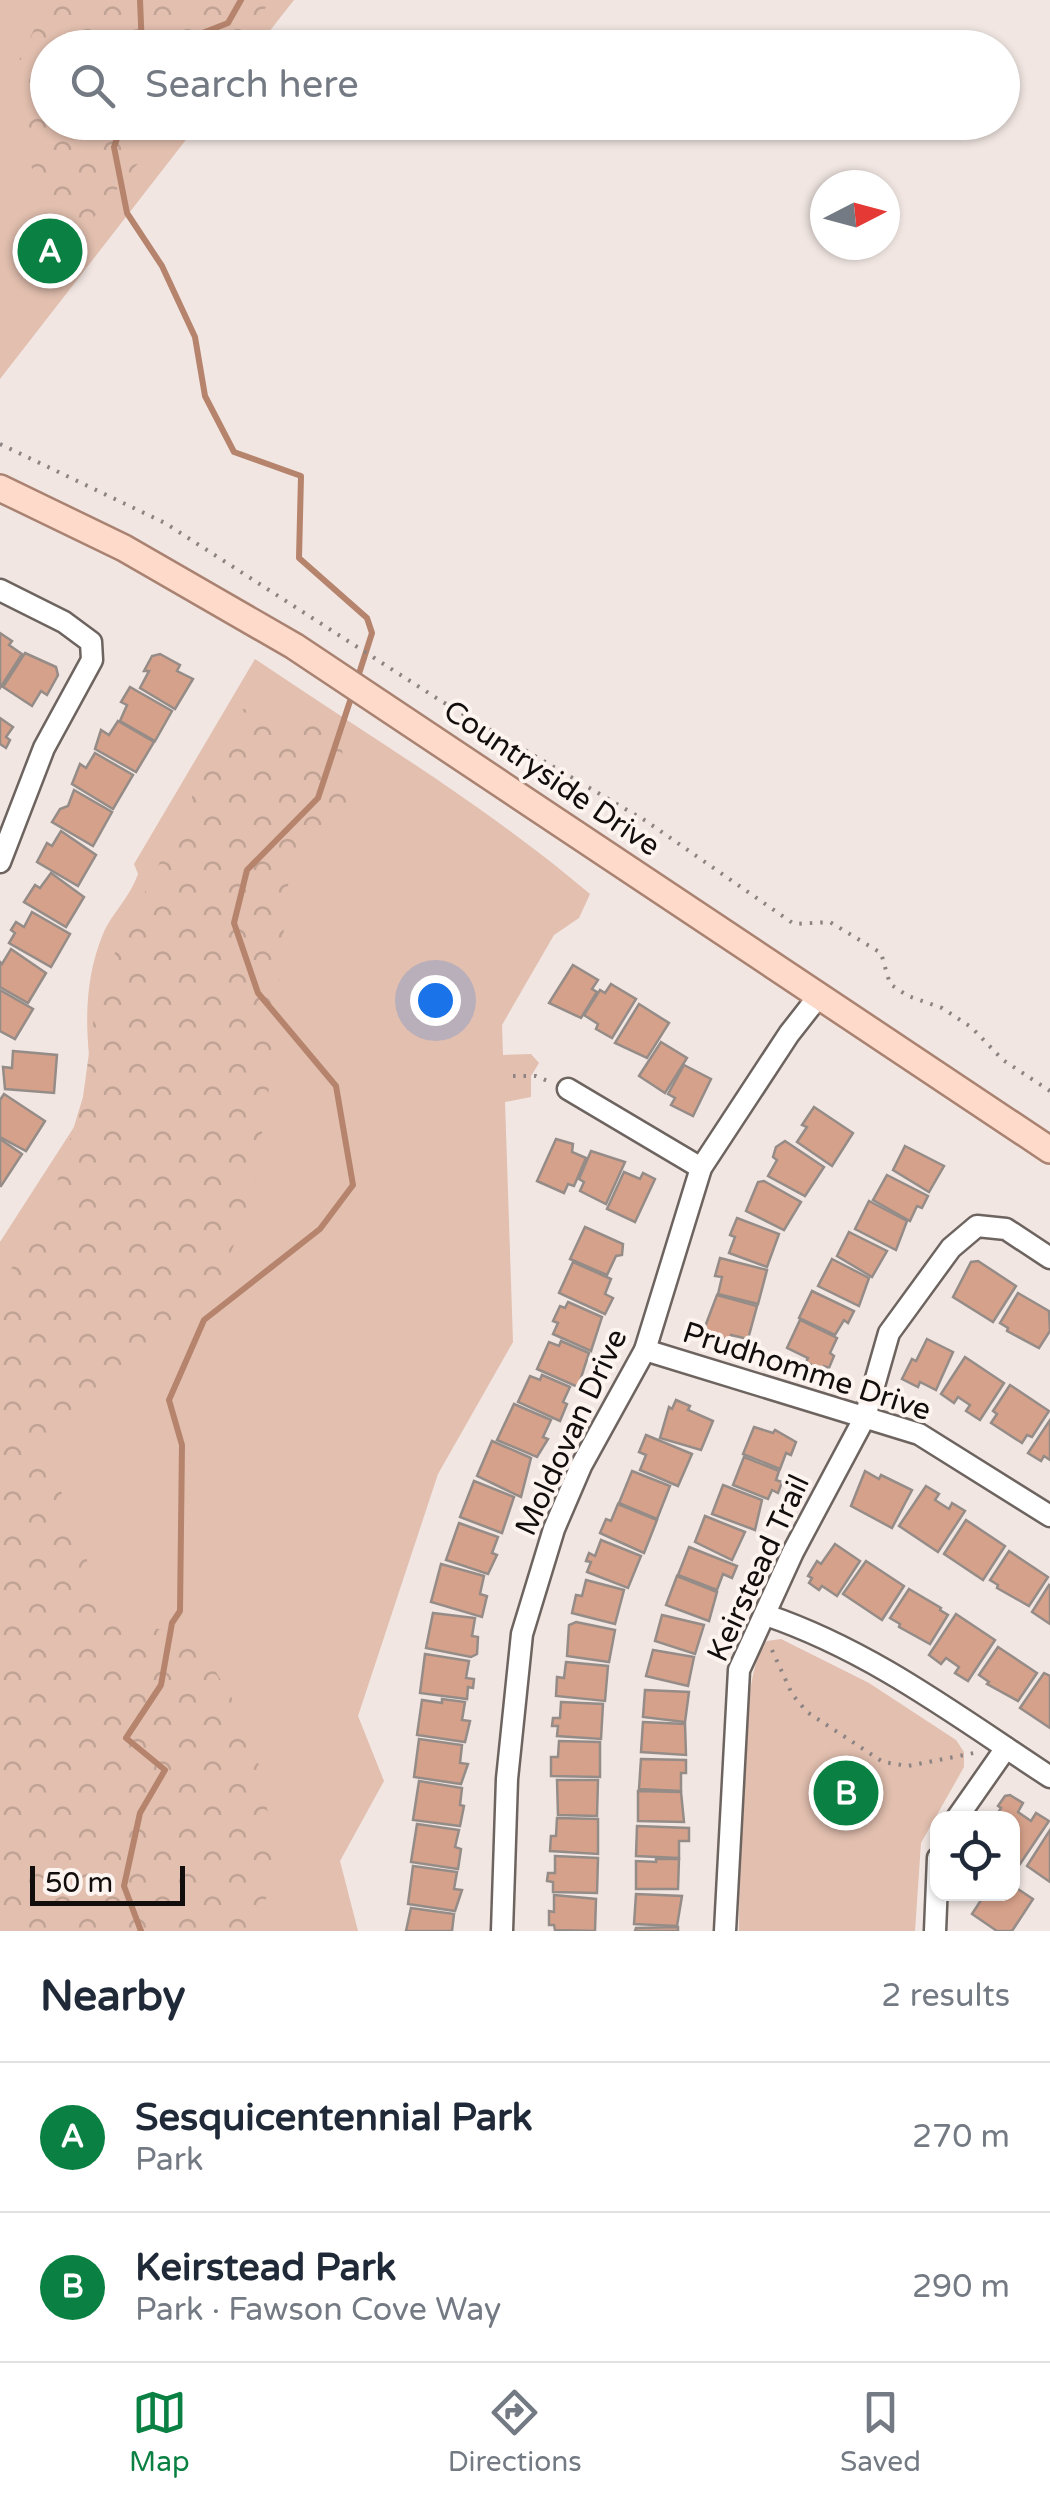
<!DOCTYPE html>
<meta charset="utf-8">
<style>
body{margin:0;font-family:"Varela Round",sans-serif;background:#f2f2f3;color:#1f2937}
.controls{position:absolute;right:30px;bottom:30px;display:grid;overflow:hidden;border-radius:20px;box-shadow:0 2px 8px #0004}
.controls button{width:90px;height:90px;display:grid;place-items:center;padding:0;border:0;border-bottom:2px solid #e0e1e3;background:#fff;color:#1f2937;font:50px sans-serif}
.compass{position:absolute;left:810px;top:170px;width:90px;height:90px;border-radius:50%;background:#fff;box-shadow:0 2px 8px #0004;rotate:84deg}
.scale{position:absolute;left:30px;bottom:25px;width:155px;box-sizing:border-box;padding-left:10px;border:5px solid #120e0d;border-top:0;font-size:28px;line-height:35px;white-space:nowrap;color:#120e0d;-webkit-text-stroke:8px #fef4ef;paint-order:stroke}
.you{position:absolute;left:435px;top:1000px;width:35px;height:35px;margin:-25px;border:8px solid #fff;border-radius:50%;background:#1a73e8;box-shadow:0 0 0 15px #1a73e833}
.badge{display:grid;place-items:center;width:65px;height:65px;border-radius:50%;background:#0b8043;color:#fff;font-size:32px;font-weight:700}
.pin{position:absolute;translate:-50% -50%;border:5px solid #fff;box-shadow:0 2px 10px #0006}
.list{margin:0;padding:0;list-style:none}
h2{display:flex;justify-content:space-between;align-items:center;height:130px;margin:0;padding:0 40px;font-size:42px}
h2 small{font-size:32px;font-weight:400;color:#747a83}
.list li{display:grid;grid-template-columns:65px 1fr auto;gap:30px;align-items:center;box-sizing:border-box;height:150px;padding:0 40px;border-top:2px solid #e0e1e3}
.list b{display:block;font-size:38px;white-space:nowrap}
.list p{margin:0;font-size:32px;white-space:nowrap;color:#747a83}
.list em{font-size:32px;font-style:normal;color:#747a83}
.icon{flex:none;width:55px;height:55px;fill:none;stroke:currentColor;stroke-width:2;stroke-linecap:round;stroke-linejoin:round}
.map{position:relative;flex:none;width:1050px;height:1931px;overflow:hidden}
.search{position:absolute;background:#fff;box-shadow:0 2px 8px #0004;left:30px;right:30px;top:30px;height:110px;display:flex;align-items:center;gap:25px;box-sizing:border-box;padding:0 35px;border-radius:55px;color:#747a83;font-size:38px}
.sheet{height:430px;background:#fff}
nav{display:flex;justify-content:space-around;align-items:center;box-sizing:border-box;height:140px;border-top:2px solid #e0e1e3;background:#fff;font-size:28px;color:#747a83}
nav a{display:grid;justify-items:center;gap:5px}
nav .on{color:#0b8043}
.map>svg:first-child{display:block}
.green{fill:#e2bfaf}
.forest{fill:url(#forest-crowns)}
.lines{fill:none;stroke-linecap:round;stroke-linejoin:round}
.stream{stroke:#b6846d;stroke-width:6}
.building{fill:#d6a18a;stroke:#958c88;stroke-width:2.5}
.minor-casing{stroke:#6d6460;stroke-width:25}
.major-casing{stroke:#a98271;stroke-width:30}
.path{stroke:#8c8482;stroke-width:4;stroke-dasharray:2.5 8;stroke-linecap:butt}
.minor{stroke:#fff;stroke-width:20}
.major{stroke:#fddaca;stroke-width:25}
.labels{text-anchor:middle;stroke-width:8;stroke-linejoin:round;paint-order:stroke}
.street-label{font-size:30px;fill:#120e0d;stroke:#fef4ef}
</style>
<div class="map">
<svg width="1050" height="1931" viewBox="0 0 1050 1931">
<defs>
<pattern id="forest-crowns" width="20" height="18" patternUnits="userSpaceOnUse" patternTransform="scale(2.5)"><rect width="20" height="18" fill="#e2bfaf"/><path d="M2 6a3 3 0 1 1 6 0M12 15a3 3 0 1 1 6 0" fill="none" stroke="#c1a395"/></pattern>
</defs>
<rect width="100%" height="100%" fill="#f1e6e2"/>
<g class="green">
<polygon points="0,0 294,0 257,47 48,48 48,122 199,123 0,379"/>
<path d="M255 659C367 735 487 806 590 894L579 918 554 935 502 1025 503 1055 531 1054 539 1063 531 1076V1097L505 1102 513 1342 438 1474 358 1716 384 1781 340 1861 358 1931H0V1242L94 1096C86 1040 81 988 103 934 112 913 129 899 138 874L134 864Z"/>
<path d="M781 1639 869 1683 956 1740 964 1752V1767L921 1843 915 1931H739C740 1882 737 1668 767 1641Z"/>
</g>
<g class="forest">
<polygon points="48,0 272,0 233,47 48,48 48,122 171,123 67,250 32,169 16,67"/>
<polygon points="236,708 340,722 347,808 289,876 269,1089 250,1208 214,1291 47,1454 107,1613 197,1641 252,1731 277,1859 257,1931 0,1931 0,1284 45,1222 83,1097 98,987"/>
</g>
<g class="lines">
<g class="stream">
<polyline points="140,0 142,48"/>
<polyline points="176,48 177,43 228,23 241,0"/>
<polyline points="123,122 114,147 127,213 162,266 195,337 205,396 234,452 301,476 299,558 367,618 372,633 357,680"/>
<polyline points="121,126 142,122"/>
<polyline points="141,1931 124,1886 140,1813 165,1770 126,1738 161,1685 172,1623 180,1611 182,1445 169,1400 204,1320 320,1229 353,1185 336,1086 258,993 234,923 247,870 318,798 353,692"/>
</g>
</g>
<g class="building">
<polygon points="0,633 12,641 9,645 22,654 0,688"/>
<polygon points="25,653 56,667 58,675 47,695 41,691 32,706 3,687"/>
<polygon points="160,654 180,665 177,671 193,679 175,709 140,688 149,671 144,671 152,656"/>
<polygon points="130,687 172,711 155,741 120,721 127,705 121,702"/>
<polygon points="0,718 13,727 6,737 10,740 6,748 0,744"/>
<polygon points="118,721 154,742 136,772 95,749 101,730 109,735"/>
<polygon points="95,753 133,775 113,809 72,784 80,764 86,768"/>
<polygon points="74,790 112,812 93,846 52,822 60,809 68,806"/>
<polygon points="61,831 96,855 78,886 37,862 47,843 52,846"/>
<polygon points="51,873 84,897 66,927 24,902 35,885 40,888"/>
<polygon points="32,912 70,934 51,967 9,943 15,933 11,930 16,922 24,927"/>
<polygon points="11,949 46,973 28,1003 0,987 0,962 2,964"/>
<polygon points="573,965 598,980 592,989 597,992 581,1018 549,1003"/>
<polygon points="611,984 636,999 612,1038 596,1029 598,1024 584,1015 600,990 605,993"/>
<polygon points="0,990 33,1009 15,1039 0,1031"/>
<polygon points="639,1004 669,1023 647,1058 615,1043"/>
<polygon points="661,1042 687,1058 665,1093 639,1076"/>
<polygon points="13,1051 57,1055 54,1093 5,1089 3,1067 12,1068"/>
<polygon points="684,1065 711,1079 693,1116 671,1105 675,1098 668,1094"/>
<polygon points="4,1094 45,1121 26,1151 0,1137 0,1100"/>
<polygon points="814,1107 853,1133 832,1166 797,1142 807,1127 802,1125"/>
<polygon points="0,1139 22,1154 1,1186 0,1186"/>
<polygon points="556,1139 573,1144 572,1152 586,1158 574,1186 568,1184 564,1193 537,1181"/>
<polygon points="785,1141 824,1167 805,1196 768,1176 777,1160 773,1157 776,1147"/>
<polygon points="905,1146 944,1166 929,1192 893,1170"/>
<polygon points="591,1151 625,1162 606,1204 580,1191 584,1182 579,1179"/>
<polygon points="624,1172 640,1179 643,1173 655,1179 635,1222 607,1209"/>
<polygon points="887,1175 928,1196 922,1208 917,1206 910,1221 873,1200"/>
<polygon points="764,1181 801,1202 784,1230 746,1211 758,1182"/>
<polygon points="869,1201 907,1221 896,1250 855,1229"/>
<polygon points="737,1218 779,1234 767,1267 729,1253 735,1237 730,1235"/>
<polygon points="585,1227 623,1244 622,1255 616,1256 607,1275 570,1259"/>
<polygon points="849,1232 887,1251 872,1277 837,1256"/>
<polygon points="720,1258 767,1270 758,1304 718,1294 722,1277 715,1276"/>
<polygon points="832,1259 869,1278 859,1306 818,1286"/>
<polygon points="978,1261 1016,1286 993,1322 953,1297 971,1262"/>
<polygon points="573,1262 611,1279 605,1294 613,1298 605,1314 559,1293"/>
<polygon points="812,1291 854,1311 848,1323 844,1320 835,1335 799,1318"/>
<polygon points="1018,1293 1049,1311 1050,1331 1039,1348 1007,1331 1008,1328 1000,1323"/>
<polygon points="717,1295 757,1306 748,1339 731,1335 730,1340 703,1332"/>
<polygon points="568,1302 602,1317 591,1351 553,1334 558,1323 553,1321 560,1306 565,1308"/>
<polygon points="800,1320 837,1338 830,1353 834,1356 829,1368 824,1366 822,1370 806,1362 808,1358 787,1348"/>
<polygon points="927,1339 953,1352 936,1390 920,1382 918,1387 902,1379 912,1359 916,1361"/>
<polygon points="561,1341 589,1353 578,1387 537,1369 549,1342 559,1346"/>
<polygon points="965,1357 1004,1383 980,1420 966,1411 970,1405 958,1397 954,1403 941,1394"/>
<polygon points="542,1375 570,1387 563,1402 567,1404 560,1421 518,1402 530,1376 540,1380"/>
<polygon points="1010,1385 1049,1411 1032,1437 1027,1435 1022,1443 991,1423 997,1414 993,1411"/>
<polygon points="676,1400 690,1406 688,1410 713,1421 701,1450 660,1438 669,1407 672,1409"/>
<polygon points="514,1404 551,1420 543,1437 548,1439 537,1457 497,1440"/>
<polygon points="1050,1420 1050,1460 1044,1456 1041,1461 1028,1453"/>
<polygon points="754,1427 773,1433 775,1430 796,1442 791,1455 786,1453 780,1469 743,1454"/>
<polygon points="646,1435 692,1454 678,1486 640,1470 646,1455 639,1452"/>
<polygon points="492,1441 531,1458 521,1497 477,1476"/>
<polygon points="744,1457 779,1471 776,1480 782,1482 778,1493 772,1490 768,1499 733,1485"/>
<polygon points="632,1471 670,1486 657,1519 619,1503"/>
<polygon points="865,1471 879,1479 881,1475 912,1490 892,1528 851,1506"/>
<polygon points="474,1481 514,1497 502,1533 460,1517"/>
<polygon points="723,1485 762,1500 755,1530 712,1514"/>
<polygon points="926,1486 939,1494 935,1500 949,1509 952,1503 965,1511 938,1552 899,1526"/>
<polygon points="618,1504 657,1520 644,1553 600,1533 606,1519 611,1521"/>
<polygon points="705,1516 745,1532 732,1560 695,1542"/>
<polygon points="966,1520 1005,1546 983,1580 944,1554"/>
<polygon points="459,1523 498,1537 492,1553 497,1555 488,1574 446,1560"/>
<polygon points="601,1540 641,1556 628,1588 587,1572 591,1562 586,1561 589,1553 595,1556"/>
<polygon points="835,1544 860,1561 837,1596 822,1586 819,1590 809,1583 812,1578 808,1576 817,1561 821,1564"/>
<polygon points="689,1547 737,1566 732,1578 723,1574 717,1590 678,1575"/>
<polygon points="1009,1551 1048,1577 1029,1606 997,1588 998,1585 990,1580"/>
<polygon points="866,1561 904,1586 882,1620 843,1594"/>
<polygon points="441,1564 484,1576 480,1594 487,1596 482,1617 431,1602"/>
<polygon points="677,1576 717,1592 709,1621 666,1605"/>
<polygon points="586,1580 624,1590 615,1624 572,1613 576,1595 582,1596"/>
<polygon points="1049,1585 1050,1586 1050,1624 1032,1612"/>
<polygon points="909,1589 941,1608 940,1610 948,1615 930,1644 899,1627 900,1624 890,1618"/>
<polygon points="433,1613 475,1618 472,1636 478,1637 477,1654 471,1657 426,1648"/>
<polygon points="956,1614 995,1640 968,1681 955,1673 959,1667 946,1658 941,1664 929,1655"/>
<polygon points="662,1615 704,1625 695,1654 655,1641"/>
<polygon points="576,1622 615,1630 609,1662 567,1656 569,1625"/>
<polygon points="998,1647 1037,1673 1018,1701 987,1684 989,1682 979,1675"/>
<polygon points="653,1650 694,1657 688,1686 646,1676"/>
<polygon points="425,1654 469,1661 466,1678 474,1679 473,1688 468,1687 467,1699 420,1693"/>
<polygon points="566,1662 608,1666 605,1701 556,1696 557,1677 564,1678"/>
<polygon points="1044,1673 1050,1676 1050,1728 1020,1708"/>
<polygon points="645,1690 689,1692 685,1722 643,1717"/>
<polygon points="442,1699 465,1702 462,1720 470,1721 465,1742 417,1735 422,1700 442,1703"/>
<polygon points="561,1702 603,1704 601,1739 557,1736 558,1726 552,1726 553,1718 560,1718"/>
<polygon points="643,1722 685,1724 686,1755 641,1752"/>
<polygon points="419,1739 462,1745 460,1763 468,1764 461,1784 414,1777"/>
<polygon points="559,1741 600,1742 600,1777 551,1776 551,1757 558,1757"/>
<polygon points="641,1759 686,1760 686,1773 681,1773 681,1791 639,1789"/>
<polygon points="557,1780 598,1780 597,1816 558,1815"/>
<polygon points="419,1781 462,1788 460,1805 464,1806 460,1826 413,1820"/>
<polygon points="638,1791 681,1792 684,1822 638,1821"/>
<polygon points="1010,1795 1023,1803 1018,1812 1031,1821 1036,1813 1049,1821 1020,1864 1012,1859 1012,1818 995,1818 1001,1808 998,1806 1005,1796"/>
<polygon points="557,1818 598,1819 598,1854 550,1851 551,1836 556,1836"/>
<polygon points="417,1824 459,1830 455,1847 461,1849 458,1869 411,1862"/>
<polygon points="637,1826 689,1828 689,1841 679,1841 679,1858 636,1856"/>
<polygon points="1050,1830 1050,1882 1027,1866"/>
<polygon points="555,1856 598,1858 597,1893 553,1892 553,1882 547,1881 548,1873 555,1873"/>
<polygon points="656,1859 679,1859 678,1889 636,1889 636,1861 656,1862"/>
<polygon points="413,1866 457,1872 454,1889 462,1890 455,1911 408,1904"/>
<polygon points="1012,1885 1033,1899 1012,1931 997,1931 972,1914 985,1894 1012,1894"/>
<polygon points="636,1894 682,1896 677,1926 634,1924"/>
<polygon points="554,1895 596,1899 595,1931 555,1930 554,1925 549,1925 549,1911 554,1912"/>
<polygon points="411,1908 454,1914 452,1931 406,1931"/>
<polygon points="678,1927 678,1931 635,1931 636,1928"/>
</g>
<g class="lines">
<g class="minor-casing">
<g id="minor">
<polyline points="0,590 64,622 91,642 92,660 44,748 0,862"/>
<polyline points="568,1089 701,1168"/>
<polyline points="645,1350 919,1434 1050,1516"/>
<path d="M766 1615C872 1651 957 1716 1050 1777"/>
<polyline points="957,1818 1006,1748"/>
<polyline points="502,1931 507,1779 522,1634 554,1529 581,1466 645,1350 701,1168 789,1034 818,997"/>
<polyline points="725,1931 739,1670 793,1552 865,1417 889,1333 951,1248 977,1226 1006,1229 1050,1258"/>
<polyline points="935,1931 938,1858"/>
</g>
</g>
<g class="major-casing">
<polyline id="major" points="0,488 124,548 294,646 1050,1150"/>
</g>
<g class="path">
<polyline points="0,444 165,523 441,701 646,821 794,924 830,922 881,953 890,984 908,996 942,1008 971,1027 1003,1060 1050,1091"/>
<polyline points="513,1076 536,1076 552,1083"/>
<polyline points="772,1650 792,1694 807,1712 883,1762 908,1766 979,1752"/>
</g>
<use href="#minor" class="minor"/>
<use href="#major" class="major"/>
</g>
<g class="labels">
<g class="street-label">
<text transform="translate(552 778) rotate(34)" y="10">Countryside Drive</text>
<text transform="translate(807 1371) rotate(18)" y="10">Prudhomme Drive</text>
<text transform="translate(571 1432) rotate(-65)" y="10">Moldovan Drive</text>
<text transform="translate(758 1568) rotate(-65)" y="10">Keirstead Trail</text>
</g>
</g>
</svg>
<div class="controls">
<button><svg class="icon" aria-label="locate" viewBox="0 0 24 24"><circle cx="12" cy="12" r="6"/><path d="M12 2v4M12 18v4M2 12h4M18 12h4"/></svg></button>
</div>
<svg class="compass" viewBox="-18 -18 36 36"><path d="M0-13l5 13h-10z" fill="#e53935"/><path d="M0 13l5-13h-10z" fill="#747a83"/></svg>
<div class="scale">50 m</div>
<div class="you"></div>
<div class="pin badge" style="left:50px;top:251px">A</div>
<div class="pin badge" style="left:846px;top:1793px">B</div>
<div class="search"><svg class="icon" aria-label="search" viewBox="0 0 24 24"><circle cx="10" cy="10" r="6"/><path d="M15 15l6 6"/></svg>Search here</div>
</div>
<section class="sheet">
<h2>Nearby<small>2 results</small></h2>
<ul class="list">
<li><span class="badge">A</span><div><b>Sesquicentennial Park</b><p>Park</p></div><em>270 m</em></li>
<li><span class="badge">B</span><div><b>Keirstead Park</b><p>Park · Fawson Cove Way</p></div><em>290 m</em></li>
</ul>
</section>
<nav>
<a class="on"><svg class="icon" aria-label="map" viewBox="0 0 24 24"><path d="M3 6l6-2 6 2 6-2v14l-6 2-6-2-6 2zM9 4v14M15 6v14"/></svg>Map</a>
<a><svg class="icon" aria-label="directions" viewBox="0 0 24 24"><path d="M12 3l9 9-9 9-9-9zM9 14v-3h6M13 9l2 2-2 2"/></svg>Directions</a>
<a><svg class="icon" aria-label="saved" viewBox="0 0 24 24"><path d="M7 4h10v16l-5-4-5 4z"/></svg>Saved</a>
</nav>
